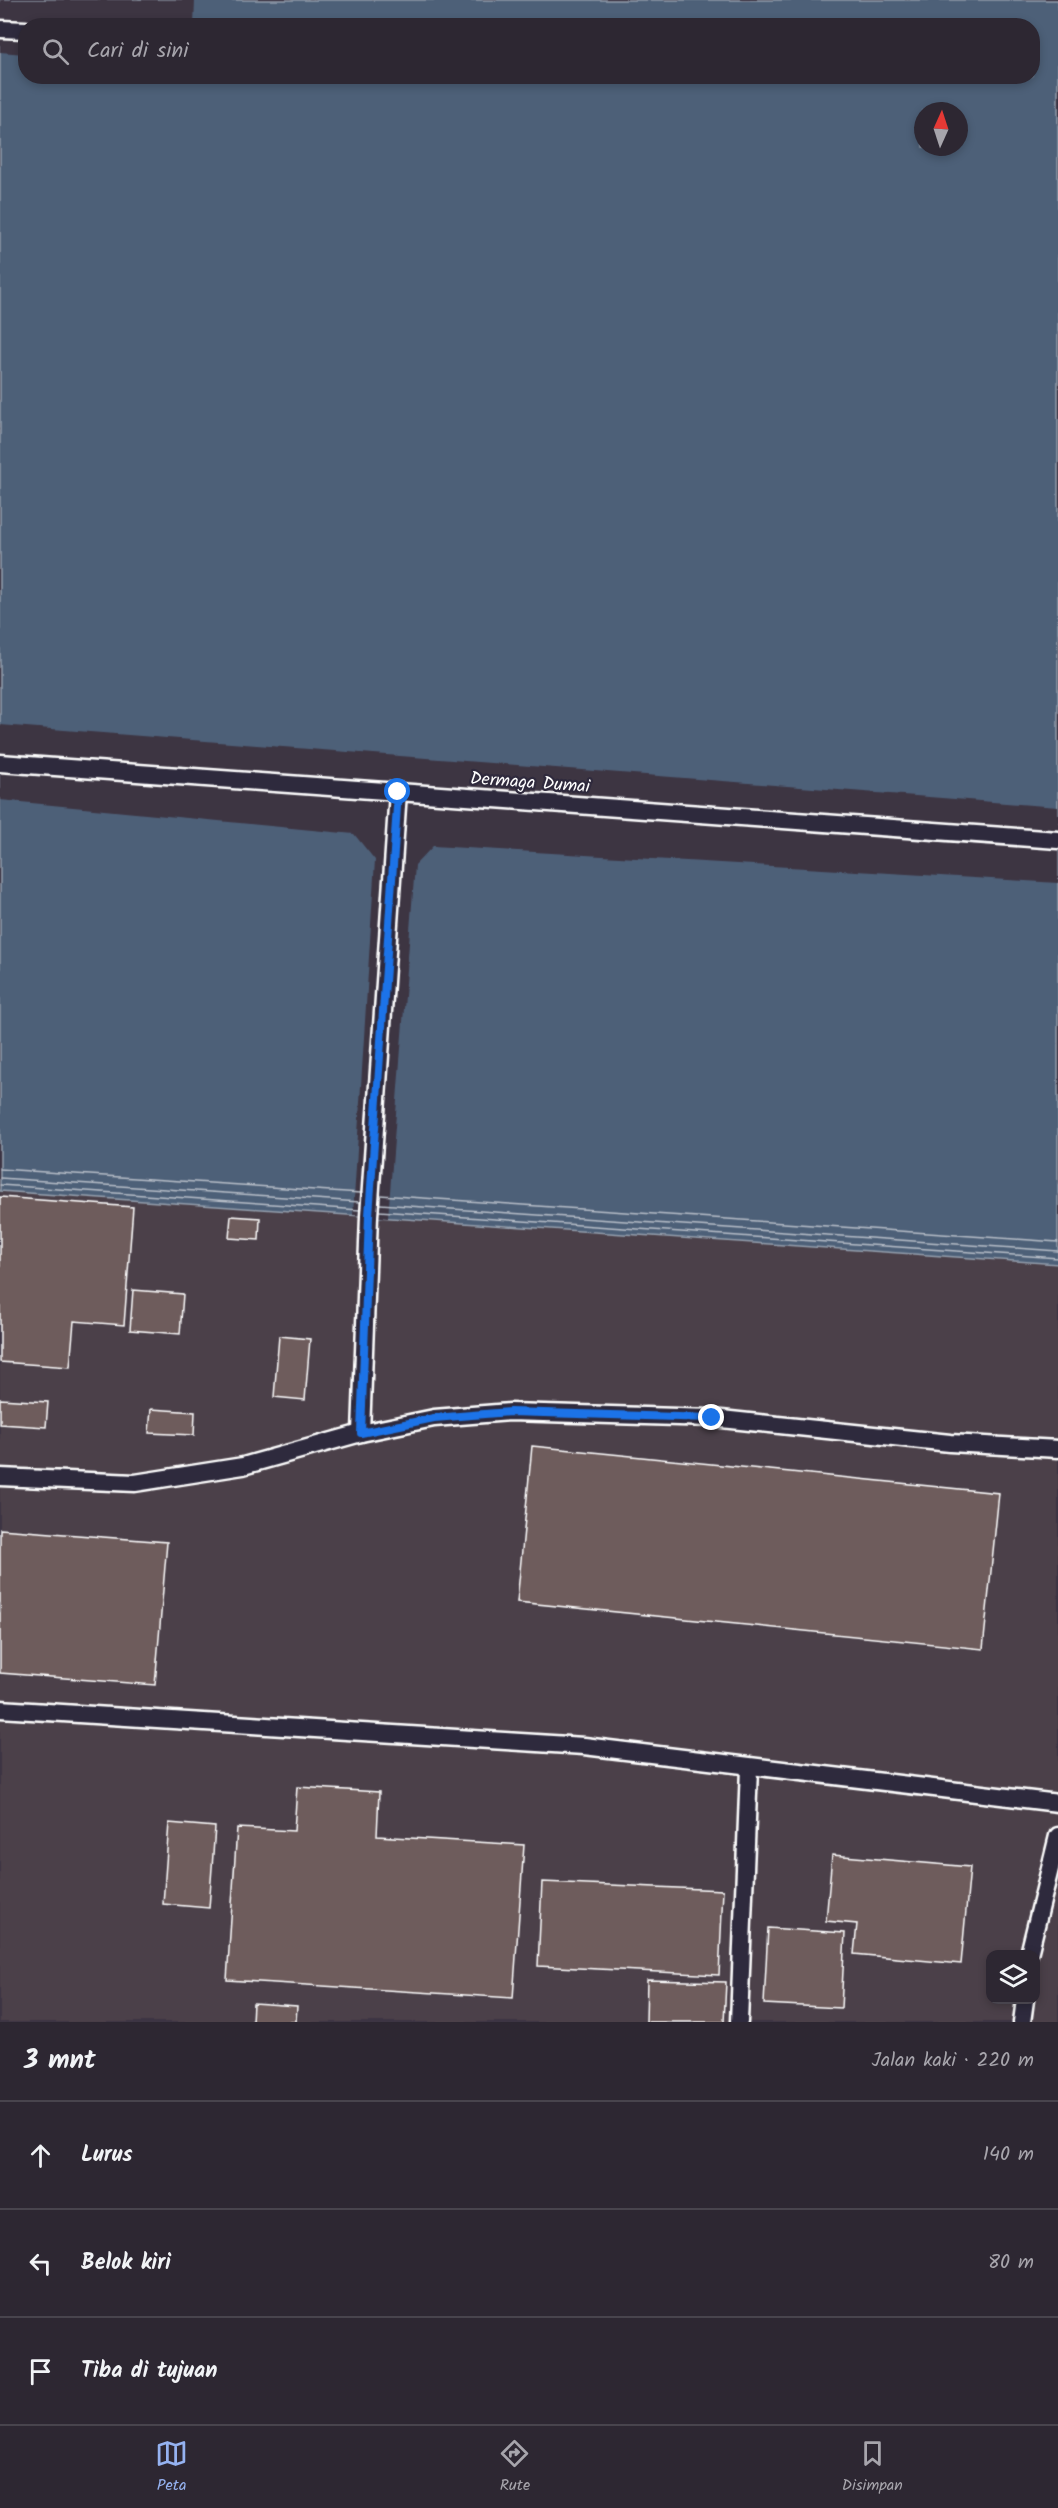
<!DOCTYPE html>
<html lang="id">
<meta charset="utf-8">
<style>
body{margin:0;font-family:Kalam,sans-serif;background:#39333e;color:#f1f3f6}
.controls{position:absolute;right:18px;bottom:18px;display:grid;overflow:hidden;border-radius:12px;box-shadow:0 3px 9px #0003}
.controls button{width:54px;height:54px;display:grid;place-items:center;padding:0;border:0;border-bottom:2px solid #48444d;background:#2d2732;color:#f1f3f6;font:30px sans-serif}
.compass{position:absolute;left:914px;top:102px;width:54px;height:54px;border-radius:50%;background:#2d2732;box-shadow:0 3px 9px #0003;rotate:3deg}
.stop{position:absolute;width:18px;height:18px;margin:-14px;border:4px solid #1a73e8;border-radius:50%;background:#fff}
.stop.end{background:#1a73e8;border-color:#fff;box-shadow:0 2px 6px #0008}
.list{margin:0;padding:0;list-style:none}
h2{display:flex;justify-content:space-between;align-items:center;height:78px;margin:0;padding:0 24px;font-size:26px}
h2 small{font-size:20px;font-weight:400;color:#a7a5ac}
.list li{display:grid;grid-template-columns:39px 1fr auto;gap:18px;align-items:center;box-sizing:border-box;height:108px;padding:0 24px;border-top:2px solid #48444d}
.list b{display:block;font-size:22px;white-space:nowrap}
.list em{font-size:20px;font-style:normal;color:#a7a5ac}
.icon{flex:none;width:33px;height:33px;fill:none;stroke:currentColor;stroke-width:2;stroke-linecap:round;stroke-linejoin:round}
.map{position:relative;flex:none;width:1058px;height:2022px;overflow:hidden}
.search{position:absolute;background:#2d2732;box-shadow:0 3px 9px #0003;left:18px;right:18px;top:18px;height:66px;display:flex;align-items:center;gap:15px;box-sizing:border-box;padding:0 21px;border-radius:24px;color:#a7a5ac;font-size:22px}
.sheet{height:402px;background:#2d2732}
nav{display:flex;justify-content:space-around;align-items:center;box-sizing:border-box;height:84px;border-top:2px solid #48444d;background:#2d2732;font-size:16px;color:#a7a5ac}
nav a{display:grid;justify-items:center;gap:3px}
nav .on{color:#95b2f1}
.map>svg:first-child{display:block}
.built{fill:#4b404a;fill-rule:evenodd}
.water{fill:#4e6078;stroke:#95a0ae;stroke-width:1.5;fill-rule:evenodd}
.pier{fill:#3c3443}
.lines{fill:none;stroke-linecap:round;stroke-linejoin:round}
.shore{stroke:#b8bfc9;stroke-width:1.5}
.building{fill:#6e5b5b;stroke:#fff;stroke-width:1.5}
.lane-casing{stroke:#fff;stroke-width:21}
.lane{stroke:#2f2a3d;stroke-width:16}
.route{stroke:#1a73e8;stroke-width:8}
.labels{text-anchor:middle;stroke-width:4.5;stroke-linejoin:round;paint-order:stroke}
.street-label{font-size:18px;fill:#fff;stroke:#2f2a3d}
</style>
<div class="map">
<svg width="1058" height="2022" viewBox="0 0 1058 2022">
<rect width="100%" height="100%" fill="#3c3443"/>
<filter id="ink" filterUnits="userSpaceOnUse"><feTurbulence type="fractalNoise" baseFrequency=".0167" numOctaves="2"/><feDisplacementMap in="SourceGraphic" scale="12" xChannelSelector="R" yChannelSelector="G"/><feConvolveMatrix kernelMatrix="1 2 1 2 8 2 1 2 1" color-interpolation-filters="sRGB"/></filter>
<g filter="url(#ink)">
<path class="built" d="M0 1191 1058 1264V2022H0ZM990 1954H1036V2000H990Z"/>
<path class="water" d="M0 0H1058V1264L0 1191ZM26 26H1032V76H26ZM923 111H959V147H923Z"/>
<g class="pier">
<polygon points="0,0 195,0 194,25 26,26 25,54 0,52"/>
<polygon points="0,725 1058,807 1058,883 433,846 415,865 388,1218 353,1215 375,860 354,834 0,800"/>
</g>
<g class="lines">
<g class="shore">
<polyline points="0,1169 361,1193"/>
<polyline points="0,1178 360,1202"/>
<polyline points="0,1185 360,1210"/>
<polyline points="380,1195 1058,1242"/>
<polyline points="380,1204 1058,1251"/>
<polyline points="379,1211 1058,1258"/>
</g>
</g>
<g class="building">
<polygon points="0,1197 133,1207 124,1325 74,1321 70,1367 0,1362"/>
<polygon points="231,1216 260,1218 259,1240 229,1238"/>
<polygon points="133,1290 183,1294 180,1334 130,1330"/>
<polygon points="279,1336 310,1339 305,1400 274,1397"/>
<polygon points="0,1399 48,1402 46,1427 0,1424"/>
<polygon points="151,1409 195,1412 194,1435 149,1433"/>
<polygon points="532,1446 999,1493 983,1649 517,1602"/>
<polygon points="0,1529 167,1542 155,1685 0,1673"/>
<polygon points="297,1787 379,1792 377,1836 524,1845 513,1998 227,1980 237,1828 294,1831"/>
<polygon points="169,1823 215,1827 209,1908 163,1904"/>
<polygon points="832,1855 970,1867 961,1964 854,1954 857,1924 826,1921"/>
<polygon points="542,1882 723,1890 719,1975 538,1966"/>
<polygon points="768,1928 845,1933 841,2008 764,2004"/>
<polygon points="647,1980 726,1982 724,2022 646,2022"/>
<polygon points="253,2003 297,2006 296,2022 252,2022"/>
</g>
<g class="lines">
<g class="lane-casing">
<g id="lane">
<polyline points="0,29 26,30"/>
<polyline points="0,763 1058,840"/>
<polyline points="361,1433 369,1216 398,792"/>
<polyline points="0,1477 135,1483 243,1466 361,1433 434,1418 510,1412 712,1418 950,1443 1058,1449"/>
<polyline points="0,1709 584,1746 1058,1803"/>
<polyline points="1029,1954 1058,1836"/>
<polyline points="739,2022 749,1768"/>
<polyline points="1022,2022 1025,2000"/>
</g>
</g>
<use href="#lane" class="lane"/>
</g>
</g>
<g class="lines" filter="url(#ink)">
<polyline class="route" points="398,792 369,1216 361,1433 434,1418 510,1412 712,1418"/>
</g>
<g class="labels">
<g class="street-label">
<text transform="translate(530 782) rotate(4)" y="6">Dermaga Dumai</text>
</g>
</g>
</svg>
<div class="controls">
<button><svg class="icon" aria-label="layers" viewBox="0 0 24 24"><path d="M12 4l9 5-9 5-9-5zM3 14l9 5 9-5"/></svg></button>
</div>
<svg class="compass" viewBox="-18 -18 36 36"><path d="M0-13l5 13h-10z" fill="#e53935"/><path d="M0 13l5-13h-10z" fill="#a7a5ac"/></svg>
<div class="stop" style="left:398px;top:792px"></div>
<div class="stop end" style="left:712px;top:1418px"></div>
<div class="search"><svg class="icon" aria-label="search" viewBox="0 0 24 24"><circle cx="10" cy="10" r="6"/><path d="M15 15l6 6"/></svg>Cari di sini</div>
</div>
<section class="sheet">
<h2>3 mnt<small>Jalan kaki · 220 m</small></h2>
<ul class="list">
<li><svg class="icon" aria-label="ahead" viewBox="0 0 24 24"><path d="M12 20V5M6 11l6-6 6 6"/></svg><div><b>Lurus</b></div><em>140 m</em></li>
<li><svg class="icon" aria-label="left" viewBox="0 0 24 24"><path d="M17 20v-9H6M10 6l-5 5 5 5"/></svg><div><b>Belok kiri</b></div><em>80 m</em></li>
<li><svg class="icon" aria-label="arrive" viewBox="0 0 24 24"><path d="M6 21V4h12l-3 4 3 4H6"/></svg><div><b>Tiba di tujuan</b></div></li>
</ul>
</section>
<nav>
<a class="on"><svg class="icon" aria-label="map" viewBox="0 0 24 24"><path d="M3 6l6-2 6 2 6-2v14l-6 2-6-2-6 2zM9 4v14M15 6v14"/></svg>Peta</a>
<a><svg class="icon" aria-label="directions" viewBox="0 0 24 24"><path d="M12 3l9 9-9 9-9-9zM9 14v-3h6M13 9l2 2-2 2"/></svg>Rute</a>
<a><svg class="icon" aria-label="saved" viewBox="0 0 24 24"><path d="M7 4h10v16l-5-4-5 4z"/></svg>Disimpan</a>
</nav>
